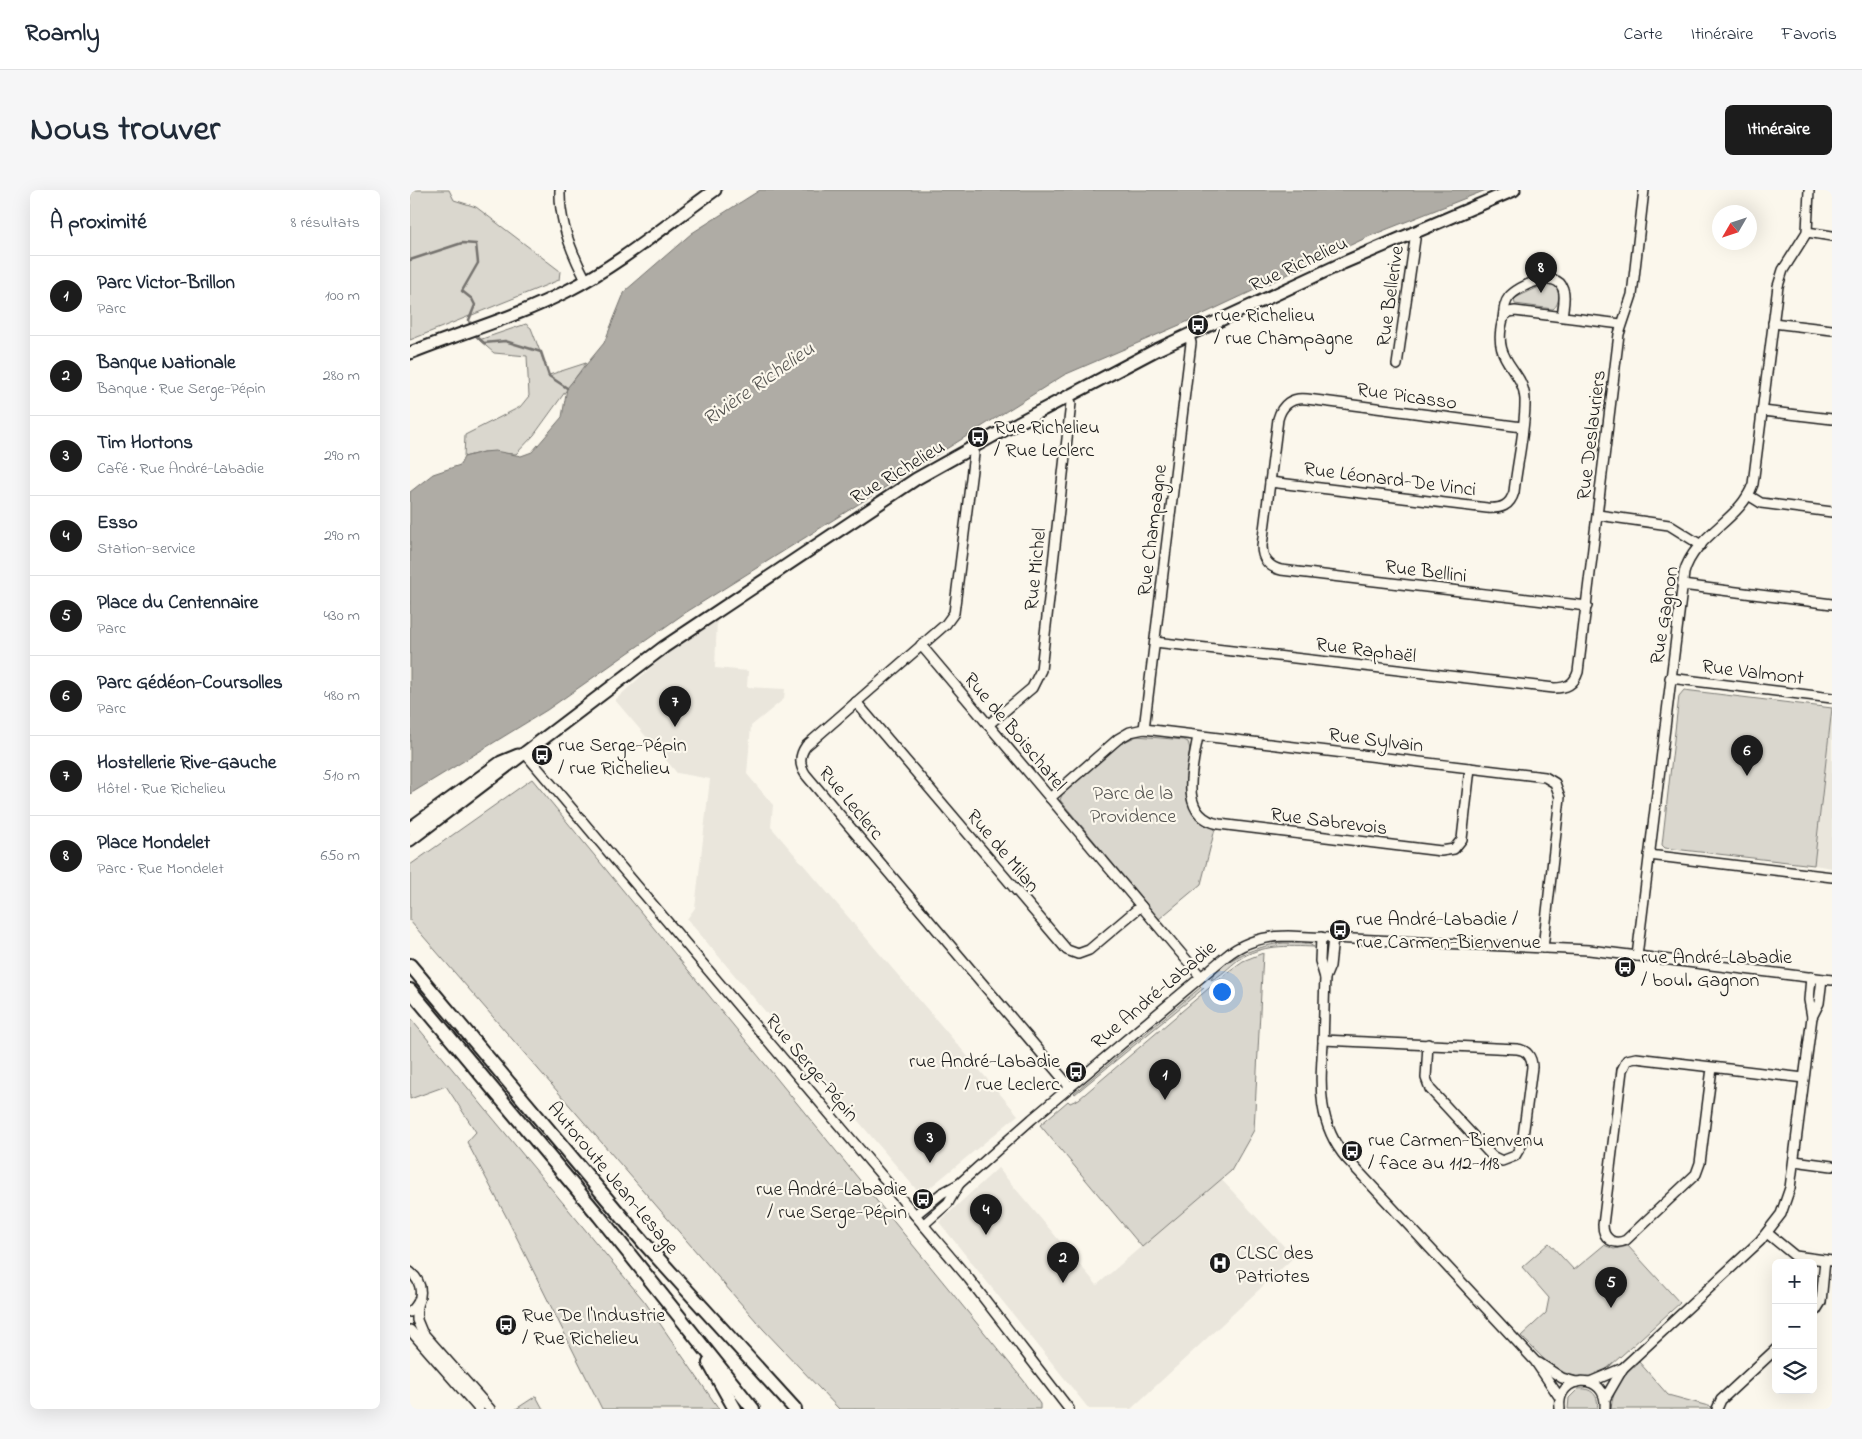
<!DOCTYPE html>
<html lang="fr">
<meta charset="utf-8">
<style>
body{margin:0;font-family:"Indie Flower",sans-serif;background:#f6f6f7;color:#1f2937}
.controls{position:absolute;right:15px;bottom:15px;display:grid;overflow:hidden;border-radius:8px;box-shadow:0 5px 20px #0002}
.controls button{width:45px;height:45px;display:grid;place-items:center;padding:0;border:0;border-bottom:1px solid #e0e1e3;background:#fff;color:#1f2937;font:25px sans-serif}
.compass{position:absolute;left:1302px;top:15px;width:45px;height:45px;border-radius:50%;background:#fff;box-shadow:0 5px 20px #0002;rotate:231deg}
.you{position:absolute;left:811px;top:801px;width:18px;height:18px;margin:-12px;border:4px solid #fff;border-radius:50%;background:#1a73e8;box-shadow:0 0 0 8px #1a73e833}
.badge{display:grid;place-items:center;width:32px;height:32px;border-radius:50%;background:#1c1c1c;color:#fff;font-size:16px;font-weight:700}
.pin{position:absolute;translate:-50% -41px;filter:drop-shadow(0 1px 2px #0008)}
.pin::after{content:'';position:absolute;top:26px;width:18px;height:15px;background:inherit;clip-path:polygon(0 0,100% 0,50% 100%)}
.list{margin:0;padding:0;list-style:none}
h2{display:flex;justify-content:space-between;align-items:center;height:65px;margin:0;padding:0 20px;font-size:21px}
h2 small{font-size:16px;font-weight:400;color:#747a83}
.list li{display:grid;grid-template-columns:32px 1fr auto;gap:15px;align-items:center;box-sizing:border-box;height:80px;padding:0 20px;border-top:1px solid #e0e1e3}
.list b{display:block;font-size:19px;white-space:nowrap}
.list p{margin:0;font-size:16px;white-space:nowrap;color:#747a83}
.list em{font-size:16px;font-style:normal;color:#747a83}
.icon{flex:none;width:28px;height:28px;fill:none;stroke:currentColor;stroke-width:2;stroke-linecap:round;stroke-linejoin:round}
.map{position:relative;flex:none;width:1422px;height:1219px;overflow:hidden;border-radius:8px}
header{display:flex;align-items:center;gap:30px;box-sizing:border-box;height:70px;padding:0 25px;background:#fff;border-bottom:1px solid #e0e1e3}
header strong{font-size:24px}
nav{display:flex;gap:28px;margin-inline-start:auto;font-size:18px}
.intro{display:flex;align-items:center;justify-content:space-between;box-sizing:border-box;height:120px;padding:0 30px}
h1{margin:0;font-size:35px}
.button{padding:12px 22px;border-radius:8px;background:#1c1c1c;color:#fff;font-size:18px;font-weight:700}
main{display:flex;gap:30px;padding:0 30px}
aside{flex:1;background:#fff;border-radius:8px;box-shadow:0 5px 20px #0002}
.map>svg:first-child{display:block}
.built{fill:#eae6dc}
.green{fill:#dad7ce;stroke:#7b7a75}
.water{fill:#afaca5;stroke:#74726e}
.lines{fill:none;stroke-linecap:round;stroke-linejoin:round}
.stream{stroke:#74726e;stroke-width:2.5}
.minor-casing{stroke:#1c1c1c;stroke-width:12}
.major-casing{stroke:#1c1c1c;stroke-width:15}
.highway-casing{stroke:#1c1c1c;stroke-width:16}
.minor{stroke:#fbf7ec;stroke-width:9}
.major{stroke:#fbf7ec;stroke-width:11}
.highway{stroke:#fbf7ec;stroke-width:12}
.labels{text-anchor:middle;stroke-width:4.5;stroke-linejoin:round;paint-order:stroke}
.street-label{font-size:20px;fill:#1c1c1c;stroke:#fbf7ec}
.poi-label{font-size:20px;fill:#1c1c1c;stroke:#fbf7ec;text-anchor:start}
.park-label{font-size:20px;fill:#555451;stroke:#fbf7ec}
.water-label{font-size:21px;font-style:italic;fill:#575653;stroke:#fbf7ec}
</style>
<header>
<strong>Roamly</strong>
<nav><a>Carte</a><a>Itinéraire</a><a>Favoris</a></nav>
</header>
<div class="intro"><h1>Nous trouver</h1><a class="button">Itinéraire</a></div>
<main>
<aside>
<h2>À proximité<small>8 résultats</small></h2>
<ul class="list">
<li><span class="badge">1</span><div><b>Parc Victor-Brillon</b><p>Parc</p></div><em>100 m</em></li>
<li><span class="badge">2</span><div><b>Banque Nationale</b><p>Banque · Rue Serge-Pépin</p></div><em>280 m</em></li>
<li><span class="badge">3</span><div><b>Tim Hortons</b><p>Café · Rue André-Labadie</p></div><em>290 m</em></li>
<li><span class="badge">4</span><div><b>Esso</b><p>Station-service</p></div><em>290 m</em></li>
<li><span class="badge">5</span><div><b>Place du Centennaire</b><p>Parc</p></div><em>430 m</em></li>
<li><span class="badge">6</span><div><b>Parc Gédéon-Coursolles</b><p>Parc</p></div><em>480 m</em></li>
<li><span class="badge">7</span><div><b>Hostellerie Rive-Gauche</b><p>Hôtel · Rue Richelieu</p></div><em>510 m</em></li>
<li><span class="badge">8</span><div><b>Place Mondelet</b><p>Parc · Rue Mondelet</p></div><em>650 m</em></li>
</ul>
</aside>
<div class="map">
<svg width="1422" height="1219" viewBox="0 0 1422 1219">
<rect width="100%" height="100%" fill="#fbf7ec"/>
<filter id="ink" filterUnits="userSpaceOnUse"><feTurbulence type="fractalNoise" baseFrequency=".02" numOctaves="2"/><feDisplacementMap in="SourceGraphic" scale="10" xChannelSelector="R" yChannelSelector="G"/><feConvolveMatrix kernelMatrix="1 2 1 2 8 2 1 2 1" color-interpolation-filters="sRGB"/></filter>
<g filter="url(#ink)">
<g class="built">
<polygon points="307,429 305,478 338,481 337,497 375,499 374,509 341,536 337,584 363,615 361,637 608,925 511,1005 277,729 285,718 300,589 267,583 205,510 258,462"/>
<polygon points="1422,519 1422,678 1404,675"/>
<polygon points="588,978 687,1095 810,988 884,1067 721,1219 679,1219 529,1032"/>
</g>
<g class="green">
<polygon points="0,0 39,0 44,10 66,17 150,81 149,90 0,150"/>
<path d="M1138 93H1143C1150 99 1151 113 1143 119L1105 114 1104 110 1107 107Z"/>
<polygon points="116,134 121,138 139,185 176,173 124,245 106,264 73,262 54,267 55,245 110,217 119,206 117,166 84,163 69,150"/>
<polygon points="1274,500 1422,518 1404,675 1255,658 1252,655 1269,506"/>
<path d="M727 546 774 550 778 552 780 559C776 593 766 623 805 639L791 694 749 729 650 610 653 602 710 554Z"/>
<polygon points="122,589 614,1191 630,1214 630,1219 429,1219 353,1139 0,731 0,675"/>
<path d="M874 753 899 754 904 757C878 756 851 754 828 770 820 776 810 787 801 790 808 770 853 754 874 753Z"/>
<polygon points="853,763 844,940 821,981 732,1057 630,935 658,911 660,913 669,909 819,781 833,771"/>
<polygon points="791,797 794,798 665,904 664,903"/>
<polygon points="0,828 235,1112 309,1219 192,1219 97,1028 57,952 66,942 36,896 0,909"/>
<path d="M1139 1053 1164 1080 1194 1055 1204 1059 1218 1056 1270 1113 1191 1184C1151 1195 1137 1171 1111 1146L1136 1123 1139 1108 1112 1077Z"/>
<path d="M1229 1172 1258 1205 1302 1217V1219H1201C1203 1197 1213 1187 1229 1172Z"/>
<path d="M1168 1199C1181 1197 1190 1206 1187 1219H1158L1159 1208Z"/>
<polygon points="126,1206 133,1219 106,1219"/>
</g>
<polygon class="water" points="350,0 1076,0 960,46 772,134 654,185 275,423 137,520 0,604 0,302 23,284 50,275 54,267 73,262 85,261 111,266 122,262 152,227 157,198 194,153 215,101 282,43"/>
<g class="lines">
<g class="stream">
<polyline points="0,70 52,53 66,54 68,73 52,101 62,109 65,115 59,130 61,138"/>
<polyline points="63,143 74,153 95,151 131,162 139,186 157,198"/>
</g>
<g class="minor-casing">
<g id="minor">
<path d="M150 0C149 32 161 62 176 90"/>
<polyline points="1397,42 1422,46"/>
<path d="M1093 129C1094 121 1094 113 1099 107 1108 96 1147 78 1153 99 1156 107 1153 118 1152 126"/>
<polyline points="1363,133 1422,140"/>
<polyline points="987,175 1005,49 1003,42"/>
<polyline points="1353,221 1422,229"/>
<path d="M1112 237 897 209C882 207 872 214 868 229L852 356C852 369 859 377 871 380L1177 416"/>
<path d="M561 258 564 264 544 423 536 434 396 556C389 566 389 575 396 585L660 897"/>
<path d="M860 292 1077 318C1091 319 1100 316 1104 302 1107 274 1116 236 1115 209 1113 176 1079 173 1094 126L1099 122 1105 121 1211 134"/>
<polyline points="1338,305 1351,313 1422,322"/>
<polyline points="1188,325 1259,335 1291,355"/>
<polyline points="1272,395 1422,414"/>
<path d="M745 452 1144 498C1156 498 1164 495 1168 482L1209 144 1222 105 1234 0"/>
<polyline points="511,455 791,787"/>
<polyline points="1260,488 1422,508"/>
<polyline points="446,512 657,760 668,764 679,760 731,716"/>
<polyline points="578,535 622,498 631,480 661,213 658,206"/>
<polyline points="734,539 781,153 779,145"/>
<path d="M788 546C783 576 767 626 809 634L1031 661 1044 659 1052 649 1060 578"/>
<polyline points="114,562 559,1089 659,1219"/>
<polyline points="640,608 708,549 720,542 734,539 1135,587 1145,593 1150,607 1133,758"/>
<polyline points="1239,665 1422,687"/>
<polyline points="911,747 910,771 915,788"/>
<path d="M923 748 920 776 915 788C914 809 914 831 913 853 910 896 907 934 937 969L1125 1171 1150 1208"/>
<path d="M1227 766 1274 383C1284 345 1331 330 1343 294L1368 96 1373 80 1397 42 1399 0"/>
<polyline points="1401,787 1399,810 1402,827"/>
<path d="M913 850 1107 859C1117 860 1122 867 1122 877L1112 954 1105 966 1092 971 1082 966 1020 899 1016 888 1018 854"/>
<path d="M1302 878 1290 973 1286 984 1216 1050C1204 1056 1193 1049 1193 1035L1212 880 1217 870 1226 868 1394 888"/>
<polyline points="1384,971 1422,976"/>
<path d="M505 1025 532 1003 549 994 622 929 815 767C833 752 855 746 878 746L1179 760 1422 790"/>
<polyline points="513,1035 538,1013 549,994"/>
<polyline points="1357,1043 1385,1066 1422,1071"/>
<path d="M0 1082C14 1093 14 1111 0 1122"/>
<polyline points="7,1115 7,1130 12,1142 80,1219"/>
<polyline points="1403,1125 1411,1112 1415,1070"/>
<polyline points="0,1140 69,1219"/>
<polyline points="1129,1173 1152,1188 1166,1192"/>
<polyline points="1180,1192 1213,1178 1350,1051 1371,1024 1380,998 1402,827 1409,813 1412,789"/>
<polyline points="1195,1209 1213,1178"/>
<path d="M1150 1219C1145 1183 1199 1181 1195 1219"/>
<polyline points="1307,1219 1311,1210 1366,1159"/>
</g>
</g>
<g class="major-casing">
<g id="major">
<path d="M0 163C52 142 107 127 157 101 210 74 256 35 305 0"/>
<polyline points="0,638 91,572 108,565"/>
<polyline points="0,650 254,457 506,289 583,246 746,160 933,73 1104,0"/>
</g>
</g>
<g class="highway-casing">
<g id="highway">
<polyline points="0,775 234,1053 385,1219"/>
<polyline points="0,800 189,1026 343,1219"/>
<polyline points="299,1173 325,1219"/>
</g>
</g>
<use href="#minor" class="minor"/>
<use href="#major" class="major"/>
<use href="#highway" class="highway"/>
</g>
</g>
<defs>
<g id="bus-disc" transform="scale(1.125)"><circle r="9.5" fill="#1c1c1c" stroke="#fbf7ec"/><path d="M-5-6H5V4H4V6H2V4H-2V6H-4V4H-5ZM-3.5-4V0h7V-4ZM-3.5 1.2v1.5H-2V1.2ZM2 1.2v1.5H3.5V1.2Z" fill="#fff"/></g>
<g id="hospital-disc" transform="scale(1.125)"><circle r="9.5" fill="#1c1c1c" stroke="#fbf7ec"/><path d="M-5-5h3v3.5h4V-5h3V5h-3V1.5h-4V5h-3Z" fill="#fff"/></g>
</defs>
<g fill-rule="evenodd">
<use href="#bus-disc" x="788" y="135"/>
<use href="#bus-disc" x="568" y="247"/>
<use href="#bus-disc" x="132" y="565"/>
<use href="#bus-disc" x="930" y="740"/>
<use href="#bus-disc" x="1215" y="777"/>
<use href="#bus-disc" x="666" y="882"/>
<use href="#bus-disc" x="942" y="961"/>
<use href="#bus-disc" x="513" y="1009"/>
<use href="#hospital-disc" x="810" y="1073"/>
<use href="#bus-disc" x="96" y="1135"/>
</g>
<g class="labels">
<g class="street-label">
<text transform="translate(888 73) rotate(-25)" y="7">Rue Richelieu</text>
<text transform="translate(979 106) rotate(-82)" y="7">Rue Bellerive</text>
<text transform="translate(997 205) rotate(8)" y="7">Rue Picasso</text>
<text transform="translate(1180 245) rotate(-83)" y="7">Rue Deslauriers</text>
<text transform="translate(487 281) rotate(-31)" y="7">Rue Richelieu</text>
<text transform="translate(980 288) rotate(7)" y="7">Rue Léonard-De Vinci</text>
<text transform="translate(741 340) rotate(-83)" y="7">Rue Champagne</text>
<text transform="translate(624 379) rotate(-84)" y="7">Rue Michel</text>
<text transform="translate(1016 380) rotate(7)" y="7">Rue Bellini</text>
<text transform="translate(1253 425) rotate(-81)" y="7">Rue Gagnon</text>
<text transform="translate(956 459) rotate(7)" y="7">Rue Raphaël</text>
<text transform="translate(1343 481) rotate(7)" y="7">Rue Valmont</text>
<text transform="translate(606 541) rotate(50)" y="7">Rue de Boischatel</text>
<text transform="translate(966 549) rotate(7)" y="7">Rue Sylvain</text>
<text transform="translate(442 612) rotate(50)" y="7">Rue Leclerc</text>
<text transform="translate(919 630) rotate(7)" y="7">Rue Sabrevois</text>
<text transform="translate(594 660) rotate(50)" y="7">Rue de Milan</text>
<text transform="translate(743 804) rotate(-40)" y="7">Rue André-Labadie</text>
<text transform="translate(403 877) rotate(50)" y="7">Rue Serge-Pépin</text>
<text transform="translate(204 987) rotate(50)" y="7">Autoroute Jean-Lesage</text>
</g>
<g class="poi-label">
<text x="804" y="131">rue Richelieu<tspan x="804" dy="23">/ rue Champagne</tspan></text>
<text x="584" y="243">Rue Richelieu<tspan x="584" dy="23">/ Rue Leclerc</tspan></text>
<text x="148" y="561">rue Serge-Pépin<tspan x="148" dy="23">/ rue Richelieu</tspan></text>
<text x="946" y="735">rue André-Labadie /<tspan x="946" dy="23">rue Carmen-Bienvenue</tspan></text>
<text x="1231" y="773">rue André-Labadie<tspan x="1231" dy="23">/ boul. Gagnon</tspan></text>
<text x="650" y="877" text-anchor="end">rue André-Labadie<tspan x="650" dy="23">/ rue Leclerc</tspan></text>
<text x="958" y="956">rue Carmen-Bienvenu<tspan x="958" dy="23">/ face au 112-118</tspan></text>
<text x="497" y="1005" text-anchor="end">rue André-Labadie<tspan x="497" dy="23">/ rue Serge-Pépin</tspan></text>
<text x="826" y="1069">CLSC des<tspan x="826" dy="23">Patriotes</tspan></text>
<text x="112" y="1131">Rue De l'Industrie<tspan x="112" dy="23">/ Rue Richelieu</tspan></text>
</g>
<g class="park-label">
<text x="723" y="609">Parc de la<tspan x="723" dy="23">Providence</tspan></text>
</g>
<g class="water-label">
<text transform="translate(348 193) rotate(-35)" y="7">Rivière Richelieu</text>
</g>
</g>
</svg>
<div class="controls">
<button>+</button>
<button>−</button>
<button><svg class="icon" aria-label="layers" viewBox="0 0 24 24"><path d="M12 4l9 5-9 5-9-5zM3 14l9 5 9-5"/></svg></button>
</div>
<svg class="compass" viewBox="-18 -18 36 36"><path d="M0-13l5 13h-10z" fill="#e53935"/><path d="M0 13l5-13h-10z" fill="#747a83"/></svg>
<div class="you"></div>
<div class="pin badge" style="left:755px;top:910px">1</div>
<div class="pin badge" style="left:653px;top:1093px">2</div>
<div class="pin badge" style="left:520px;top:973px">3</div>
<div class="pin badge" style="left:576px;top:1045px">4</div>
<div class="pin badge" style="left:1201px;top:1118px">5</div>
<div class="pin badge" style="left:1337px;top:586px">6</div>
<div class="pin badge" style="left:265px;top:537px">7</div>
<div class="pin badge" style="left:1131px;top:103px">8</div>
</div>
</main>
